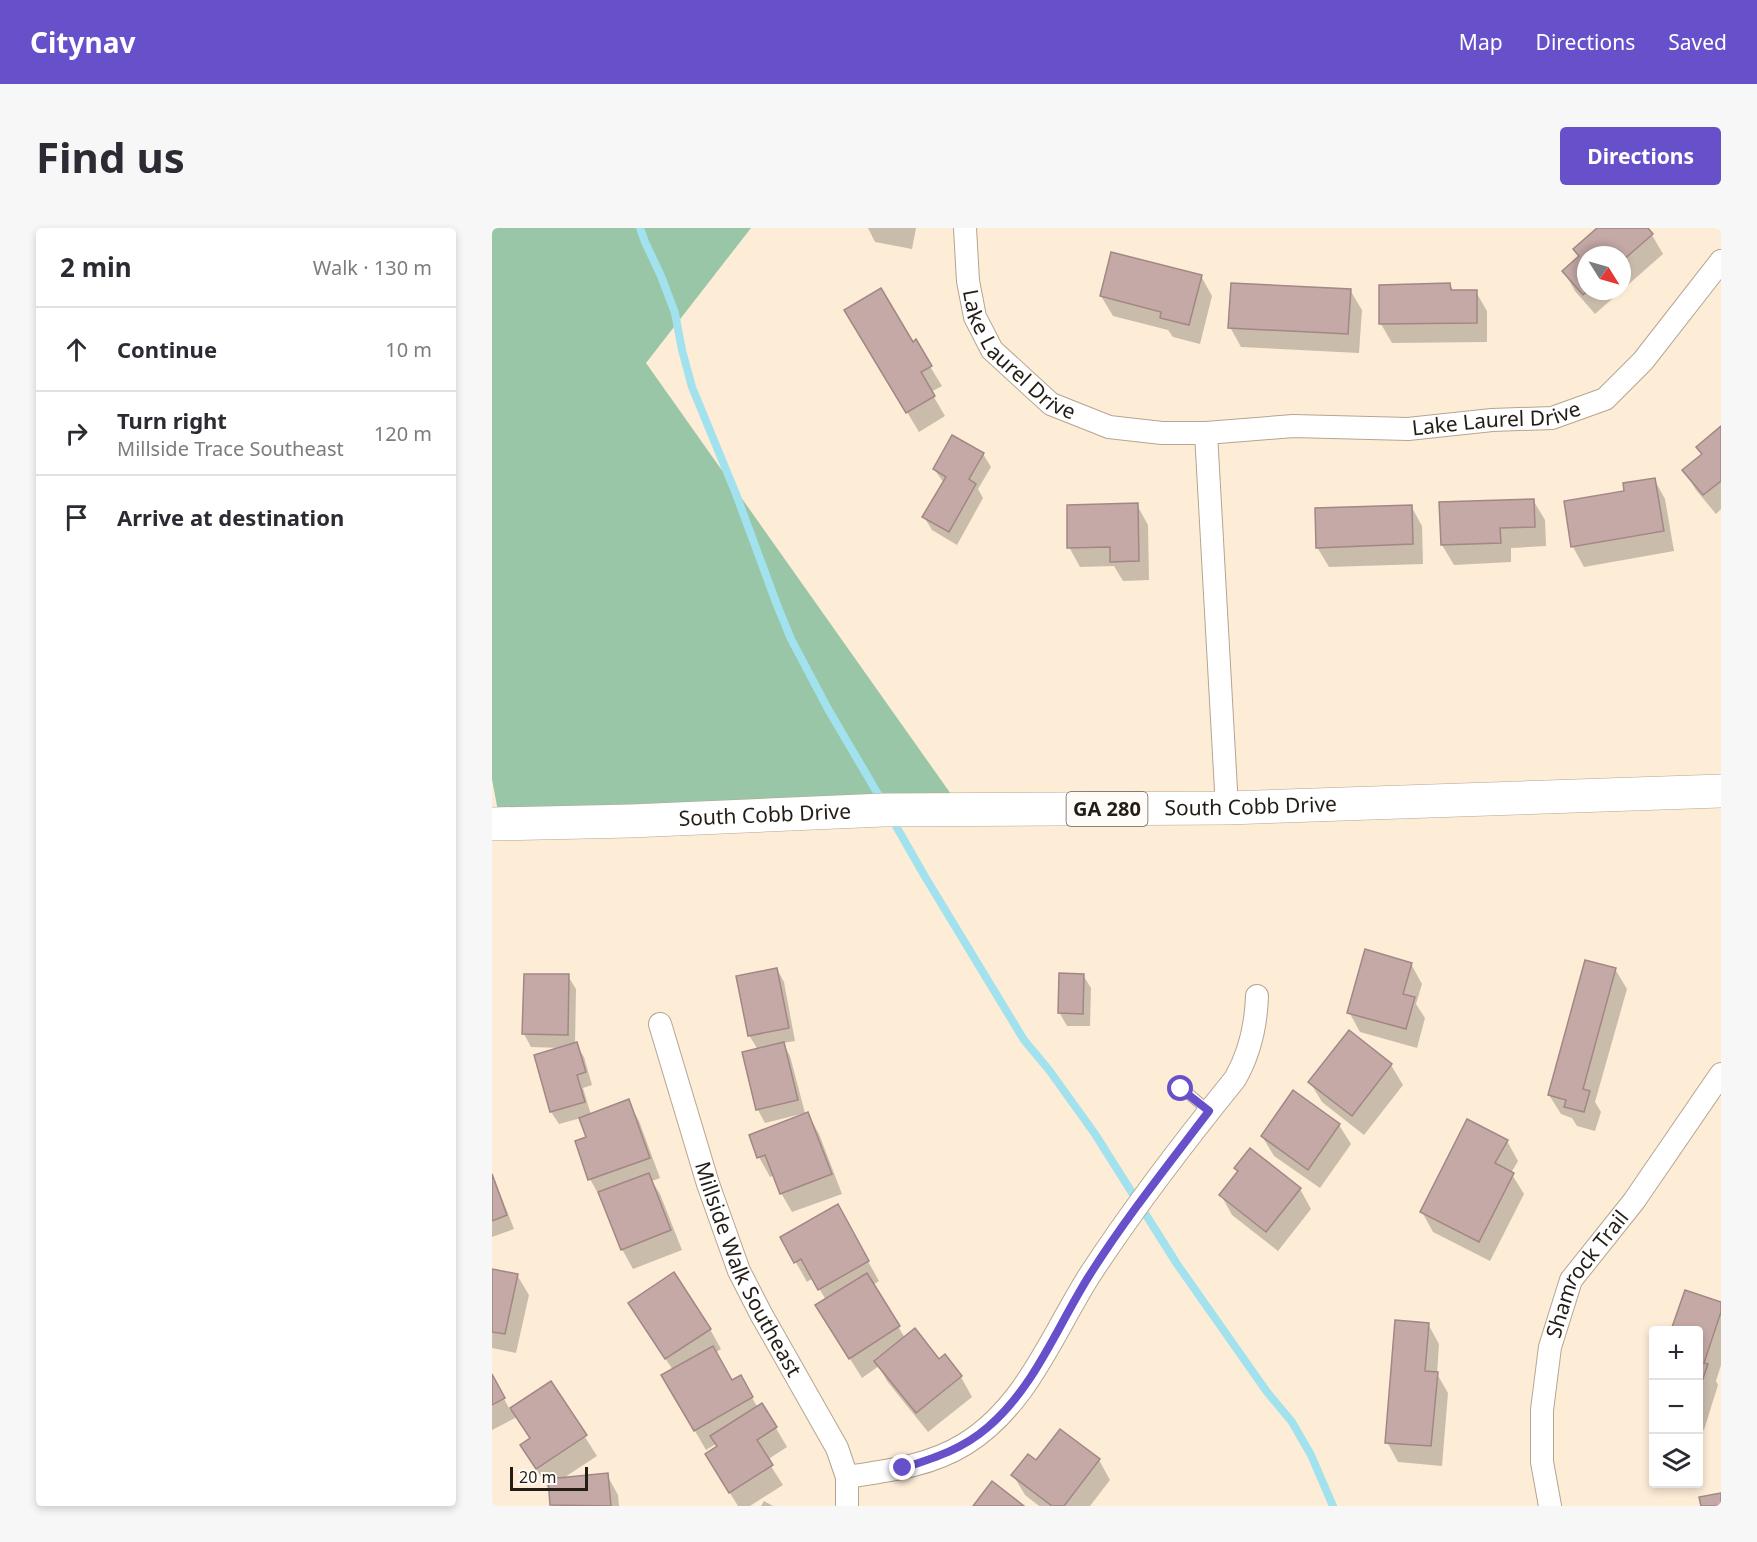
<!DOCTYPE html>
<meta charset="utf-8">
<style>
body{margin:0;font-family:"Noto Sans",sans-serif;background:#f7f7f7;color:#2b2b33}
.controls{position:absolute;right:18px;bottom:18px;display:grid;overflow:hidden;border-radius:6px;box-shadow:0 3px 9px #0003}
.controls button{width:54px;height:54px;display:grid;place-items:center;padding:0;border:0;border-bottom:2px solid #e1e1e2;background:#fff;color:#2b2b33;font:30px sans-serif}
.compass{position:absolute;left:1085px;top:18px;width:54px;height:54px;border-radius:50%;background:#fff;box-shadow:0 3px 9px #0003;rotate:127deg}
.scale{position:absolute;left:18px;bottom:15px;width:78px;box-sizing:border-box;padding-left:6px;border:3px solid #231d15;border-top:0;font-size:16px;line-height:21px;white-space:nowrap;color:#231d15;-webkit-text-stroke:4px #fffbf7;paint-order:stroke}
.stop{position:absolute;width:18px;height:18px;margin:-14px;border:4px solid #6750ca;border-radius:50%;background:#fff}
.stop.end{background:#6750ca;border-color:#fff;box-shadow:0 2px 6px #0008}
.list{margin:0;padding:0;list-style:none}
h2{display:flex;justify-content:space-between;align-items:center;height:78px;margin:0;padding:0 24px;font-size:26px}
h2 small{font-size:20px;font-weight:400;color:#7c7c81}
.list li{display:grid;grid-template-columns:39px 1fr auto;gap:18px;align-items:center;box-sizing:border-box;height:84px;padding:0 24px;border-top:2px solid #e1e1e2}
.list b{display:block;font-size:22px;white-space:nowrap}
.list p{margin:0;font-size:20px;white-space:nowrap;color:#7c7c81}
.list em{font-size:20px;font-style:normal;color:#7c7c81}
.icon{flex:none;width:33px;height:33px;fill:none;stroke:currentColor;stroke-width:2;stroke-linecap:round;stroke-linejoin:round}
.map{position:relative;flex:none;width:1229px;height:1278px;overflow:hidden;border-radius:6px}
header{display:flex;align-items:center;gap:36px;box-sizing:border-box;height:84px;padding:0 30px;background:#6750ca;color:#fff}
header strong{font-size:28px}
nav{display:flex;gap:33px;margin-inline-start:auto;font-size:21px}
.intro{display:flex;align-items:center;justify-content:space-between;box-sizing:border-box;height:144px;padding:0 36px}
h1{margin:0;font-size:42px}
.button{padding:15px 27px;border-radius:6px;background:#6750ca;color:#fff;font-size:21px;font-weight:700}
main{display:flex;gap:36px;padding:0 36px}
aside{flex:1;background:#fff;border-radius:6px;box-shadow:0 3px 9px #0003}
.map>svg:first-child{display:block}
.forest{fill:#98c6a7}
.shadow{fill:#0003}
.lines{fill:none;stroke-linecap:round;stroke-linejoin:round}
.stream{stroke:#a2e2ee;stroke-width:8}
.building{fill:#c5a9a6;stroke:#a28784;stroke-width:1.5}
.service-casing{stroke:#b5a591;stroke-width:12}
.minor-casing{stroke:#b5a591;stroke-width:24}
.primary-casing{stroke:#b5a591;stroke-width:34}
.service{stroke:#fff;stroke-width:10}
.minor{stroke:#fff;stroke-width:22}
.primary{stroke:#fff;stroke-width:33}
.route{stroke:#6750ca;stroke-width:8}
.labels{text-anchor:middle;stroke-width:6;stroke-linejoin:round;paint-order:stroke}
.shield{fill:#fffbf7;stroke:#656059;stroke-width:1.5}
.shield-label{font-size:20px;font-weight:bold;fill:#231d15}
.street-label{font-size:21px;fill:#231d15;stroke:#fffbf7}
</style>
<header>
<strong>Citynav</strong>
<nav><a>Map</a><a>Directions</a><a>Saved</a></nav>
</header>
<div class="intro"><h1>Find us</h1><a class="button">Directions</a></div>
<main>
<aside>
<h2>2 min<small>Walk · 130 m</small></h2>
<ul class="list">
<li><svg class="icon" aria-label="ahead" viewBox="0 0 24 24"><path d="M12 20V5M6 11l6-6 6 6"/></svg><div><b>Continue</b></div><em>10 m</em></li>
<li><svg class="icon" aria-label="right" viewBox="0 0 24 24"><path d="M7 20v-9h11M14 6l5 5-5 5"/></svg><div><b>Turn right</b><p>Millside Trace Southeast</p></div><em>120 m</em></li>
<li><svg class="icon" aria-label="arrive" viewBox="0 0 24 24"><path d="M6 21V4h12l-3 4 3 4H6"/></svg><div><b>Arrive at destination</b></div></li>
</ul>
</aside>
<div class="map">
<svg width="1229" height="1278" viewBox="0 0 1229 1278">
<rect width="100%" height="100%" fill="#fdecd6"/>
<polygon class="forest" points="0,0 259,0 154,135 466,576 10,605 0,551"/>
<g class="shadow">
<polygon points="376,0 424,0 420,21 383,14"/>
<polygon points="1107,0 1154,0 1160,7 1171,26 1130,62 1130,27 1094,27 1094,63 1129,63 1103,86 1083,63 1072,43 1087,29 1083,21"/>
<polygon points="709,48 720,68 708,116 681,109 676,102 621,88 609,68"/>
<polygon points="958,57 962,64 984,64 995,83 995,114 900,115 889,96"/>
<polygon points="858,62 870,82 867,125 749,119 738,99"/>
<polygon points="366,102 420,116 423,114 450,158 439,164 453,188 427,204"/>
<polygon points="1229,200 1229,281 1224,286 1204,262 1192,242 1211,228 1206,219"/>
<polygon points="461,209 491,226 499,239 486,261 491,270 465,317 440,302 432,289 452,255 442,241"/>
<polygon points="1162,251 1173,271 1182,323 1092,339 1081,319 1073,275 1134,264"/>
<polygon points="1041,272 1053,292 1054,318 1019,320 1019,334 962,337 950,317"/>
<polygon points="645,277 656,297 657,352 631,353 622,338 588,339 577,319"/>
<polygon points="919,278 930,298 931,336 837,339 825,319"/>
<polygon points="919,736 930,756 924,776 933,790 925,820 868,804 857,784"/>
<polygon points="285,741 292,754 303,813 291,815 298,828 313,885 273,895 266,882 251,825 266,822 257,807"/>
<polygon points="1123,741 1135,761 1103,874 1109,884 1103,903 1085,898 1080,890 1069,886 1057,867"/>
<polygon points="33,747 76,748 84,761 83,817 84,816 92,829 100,857 91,860 99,887 136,873 147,893 168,950 160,953 168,966 190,1022 141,1041 130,1021 109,971 98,951 96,910 89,890 67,896 59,884 70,820 39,819 32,806"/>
<polygon points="591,747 599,760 598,798 575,798 567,784"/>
<polygon points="899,837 911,857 872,907 830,874 818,854"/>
<polygon points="316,886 327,906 350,966 300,984 289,965 282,947 278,949 267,929"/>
<polygon points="847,897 859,916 828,960 782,928 770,908"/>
<polygon points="1015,913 1026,933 1019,945 1032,966 998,1033 941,1004 930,984"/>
<polygon points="743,940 808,961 819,981 786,1023 740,987 729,967 746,945"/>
<polygon points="0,945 22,1001 0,1009"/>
<polygon points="345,978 387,1053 381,1057 413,1110 447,1133 452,1128 469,1149 480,1169 436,1204 395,1153 387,1138 370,1150 337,1097 334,1072 321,1050 315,1054 290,1010"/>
<polygon points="0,1042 25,1047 37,1067 24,1125 0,1120"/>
<polygon points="1194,1064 1229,1075 1229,1137 1224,1153 1226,1157 1212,1202 1206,1200 1206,1102 1181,1102"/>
<polygon points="149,1095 218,1101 229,1121 223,1125 240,1154 248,1149 266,1180 284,1200 295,1219 275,1232 291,1257 258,1278 246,1278 226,1246 226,1219 224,1216 214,1222 171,1148 181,1142"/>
<polygon points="936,1096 947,1116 945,1146 956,1165 950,1238 906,1234 895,1214"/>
<polygon points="0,1148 18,1182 59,1155 105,1228 70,1251 115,1247 126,1267 127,1278 60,1278 58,1259 56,1260 30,1218 39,1212 25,1189 0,1202"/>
<polygon points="607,1232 618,1252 598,1278 547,1278 533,1267 521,1247"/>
<polygon points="272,1273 281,1278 269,1278"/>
</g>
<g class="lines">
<g class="stream">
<polyline points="148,0 153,14 169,48 183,85 190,122 200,159 244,266 285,377 299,411 336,481 390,573"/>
<polyline points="400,591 432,647 532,812 557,842 603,906 685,1036 775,1164 800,1194 819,1227 841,1278"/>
</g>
</g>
<g class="building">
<polygon points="1105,0 1156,0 1161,6 1130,33 1130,27 1094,27 1094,63 1095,63 1091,67 1070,43 1087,28 1081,21"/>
<polygon points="619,24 710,47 697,97 668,90 669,84 608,68"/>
<polygon points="739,55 859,61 856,106 736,100"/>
<polygon points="958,55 959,62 985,62 985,95 887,96 887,57"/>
<polygon points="389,60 421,114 424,111 440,138 429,144 443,168 414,185 352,82"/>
<polygon points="1229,198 1229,253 1211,267 1190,242 1210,226 1204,219"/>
<polygon points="460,207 492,225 477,251 484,256 457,304 430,289 454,249 441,241"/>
<polygon points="1163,250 1172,303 1079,319 1072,273 1132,263 1131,255"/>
<polygon points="1042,271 1043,299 1008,300 1009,315 949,317 947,274"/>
<polygon points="646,275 647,333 618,334 618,319 575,320 575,277"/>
<polygon points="920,277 921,316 824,320 823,280"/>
<polygon points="873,721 920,735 911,766 923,769 914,801 855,785"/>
<polygon points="1093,732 1124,740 1091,861 1098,863 1092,884 1072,879 1074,872 1056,867"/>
<polygon points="285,740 297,800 256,808 244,748"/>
<polygon points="567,745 592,746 591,786 566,785"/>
<polygon points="32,746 77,746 76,807 30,806"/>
<polygon points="857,802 900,836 860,888 816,854"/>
<polygon points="85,814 94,844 85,847 93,874 58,884 42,827"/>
<polygon points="292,814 306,872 264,882 250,824"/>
<polygon points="801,862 848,896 816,942 769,908"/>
<polygon points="137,871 158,930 96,952 83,913 94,909 87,890"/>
<polygon points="316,884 340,946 288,966 273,927 265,930 257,907"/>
<polygon points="975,891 1016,912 1003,935 1022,945 987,1014 928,984"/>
<polygon points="758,920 809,960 774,1004 727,967 746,943 742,940"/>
<polygon points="157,945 179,1002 129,1022 106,964"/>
<polygon points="0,946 15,987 0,993"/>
<polygon points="346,976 377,1033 326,1062 309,1031 302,1035 288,1009"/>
<polygon points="0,1041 26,1046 13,1106 0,1104"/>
<polygon points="182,1044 219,1101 173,1131 136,1075"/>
<polygon points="375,1045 408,1098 357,1131 323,1077"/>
<polygon points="1193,1062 1229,1074 1229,1084 1212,1135 1216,1136 1206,1165 1206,1102 1179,1102"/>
<polygon points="903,1092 937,1095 933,1143 946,1144 939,1218 893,1215"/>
<polygon points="423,1100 447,1131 453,1126 470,1148 424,1185 382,1133"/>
<polygon points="221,1118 240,1152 249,1147 261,1169 202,1203 169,1147"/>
<polygon points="0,1146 13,1170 0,1177"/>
<polygon points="59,1153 95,1207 44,1241 28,1217 38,1210 18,1180"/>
<polygon points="270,1175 285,1199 265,1212 281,1237 237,1265 213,1226 225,1218 218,1208"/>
<polygon points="568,1201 608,1231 572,1278 560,1278 519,1247 536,1226 544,1232"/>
<polygon points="116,1245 119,1278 58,1277 56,1251"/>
<polygon points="500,1253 532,1278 481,1278"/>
<polygon points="1229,1265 1229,1278 1209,1278 1207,1269"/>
</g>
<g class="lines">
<g class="service-casing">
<polyline id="service" points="684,855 717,883"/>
</g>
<g class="minor-casing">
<g id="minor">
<path id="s1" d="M473 0 476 53 483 89 500 122 559 176 617 199 670 205H714L801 198 916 201 1000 192 1060 190 1113 171 1151 133 1229 33"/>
<polyline points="714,205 735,580"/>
<path id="s2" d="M168 796 216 956 247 1043 269 1086 345 1220 355 1249V1278"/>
<path d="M355 1249C395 1243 438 1238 473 1216 535 1178 561 1104 599 1045 643 978 692 914 743 851 758 825 764 799 765 768"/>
<path id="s3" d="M1058 1278 1050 1234V1182L1058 1119 1079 1052 1142 973 1229 846"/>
</g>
</g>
<g class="primary-casing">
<g id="primary">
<path id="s4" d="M0 596 139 593 391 582 735 580 1229 563"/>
</g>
</g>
<use href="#service" class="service"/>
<use href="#minor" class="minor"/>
<use href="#primary" class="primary"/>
</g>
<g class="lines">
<path class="route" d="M411 1240C442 1230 471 1221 496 1199 542 1160 565 1099 597 1048 633 991 676 937 717 883L689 861"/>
</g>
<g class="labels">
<rect class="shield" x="574.5" y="564" width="81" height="34" rx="4.5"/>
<g class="shield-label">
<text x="615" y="588">GA 280</text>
</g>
<g class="street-label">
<text dy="7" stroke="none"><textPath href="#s1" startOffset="147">Lake Laurel Drive</textPath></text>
<text dy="7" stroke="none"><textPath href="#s1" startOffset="658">Lake Laurel Drive</textPath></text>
<text dy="7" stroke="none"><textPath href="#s4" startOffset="759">South Cobb Drive</textPath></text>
<text dy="7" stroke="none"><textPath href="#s4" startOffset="273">South Cobb Drive</textPath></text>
<text dy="7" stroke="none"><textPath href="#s2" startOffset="261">Millside Walk Southeast</textPath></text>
<text dy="7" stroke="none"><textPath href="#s3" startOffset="243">Shamrock Trail</textPath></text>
</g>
</g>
</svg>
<div class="controls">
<button>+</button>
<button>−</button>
<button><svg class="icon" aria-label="layers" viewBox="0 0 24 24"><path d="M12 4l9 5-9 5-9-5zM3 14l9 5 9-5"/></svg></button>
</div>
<svg class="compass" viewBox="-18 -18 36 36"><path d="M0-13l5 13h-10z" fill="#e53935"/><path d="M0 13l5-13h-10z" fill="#7c7c81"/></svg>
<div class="scale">20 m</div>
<div class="stop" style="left:689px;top:861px"></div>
<div class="stop end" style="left:411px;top:1240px"></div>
</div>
</main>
